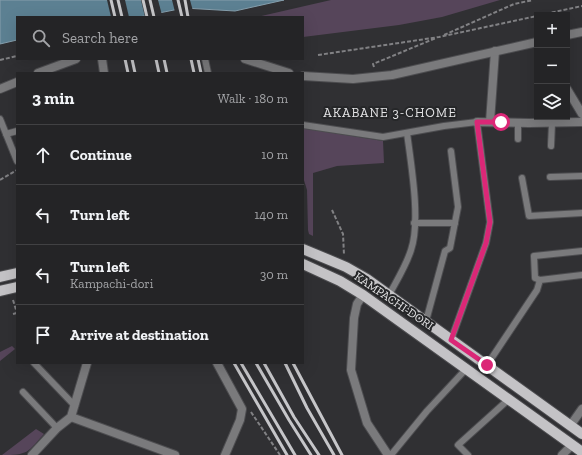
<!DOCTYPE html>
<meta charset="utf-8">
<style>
body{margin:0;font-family:"Zilla Slab",serif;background:#2c2c2e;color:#f1f3f6}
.controls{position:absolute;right:12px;top:12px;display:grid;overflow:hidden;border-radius:0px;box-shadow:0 4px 16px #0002}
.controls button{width:36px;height:36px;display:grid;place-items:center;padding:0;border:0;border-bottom:1px solid #414143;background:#242426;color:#f1f3f6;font:20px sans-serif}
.stop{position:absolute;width:12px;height:12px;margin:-9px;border:3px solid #db2777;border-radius:50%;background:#fff}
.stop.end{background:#db2777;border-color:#fff;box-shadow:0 1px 4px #0008}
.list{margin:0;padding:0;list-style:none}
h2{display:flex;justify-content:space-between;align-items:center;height:52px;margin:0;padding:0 16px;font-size:17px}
h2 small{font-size:13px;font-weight:400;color:#a3a4a7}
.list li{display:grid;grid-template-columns:26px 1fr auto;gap:12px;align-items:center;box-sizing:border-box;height:60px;padding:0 16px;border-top:1px solid #414143}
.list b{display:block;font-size:15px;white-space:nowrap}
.list p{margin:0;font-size:13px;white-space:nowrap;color:#a3a4a7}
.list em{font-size:13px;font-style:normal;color:#a3a4a7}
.icon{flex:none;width:22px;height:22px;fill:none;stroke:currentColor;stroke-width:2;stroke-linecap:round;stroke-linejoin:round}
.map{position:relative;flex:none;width:582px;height:455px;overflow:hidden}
.search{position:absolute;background:#242426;box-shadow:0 4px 16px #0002;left:16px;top:16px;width:288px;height:44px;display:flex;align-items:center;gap:10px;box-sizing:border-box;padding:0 14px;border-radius:0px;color:#a3a4a7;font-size:15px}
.panel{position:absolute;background:#242426;box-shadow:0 4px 16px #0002;left:16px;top:72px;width:288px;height:292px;border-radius:0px}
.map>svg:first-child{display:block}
.green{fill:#56455a}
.water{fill:#5c8092;stroke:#859eac}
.pier{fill:#303033}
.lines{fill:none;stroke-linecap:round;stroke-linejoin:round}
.service-casing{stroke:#4d4d50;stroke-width:8}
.minor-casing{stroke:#4d4d50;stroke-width:10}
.tertiary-casing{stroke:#4d4d50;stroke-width:10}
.primary-casing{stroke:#4d4d50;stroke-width:12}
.path{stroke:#818184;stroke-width:2;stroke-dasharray:4 2;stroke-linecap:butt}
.service{stroke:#7a7a7c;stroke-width:6}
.minor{stroke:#7a7a7c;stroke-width:8}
.tertiary{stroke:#7a7a7c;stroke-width:8}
.primary{stroke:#c4c3c6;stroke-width:10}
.rail{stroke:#c6c6c9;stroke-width:3}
.route{stroke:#db2777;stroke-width:5}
.labels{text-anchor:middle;stroke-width:4;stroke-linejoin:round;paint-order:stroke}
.street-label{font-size:12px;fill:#e5e5e7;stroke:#262729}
.neighbourhood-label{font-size:13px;letter-spacing:1px;fill:#e5e5e7;stroke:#262729}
</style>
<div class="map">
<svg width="582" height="455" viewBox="0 0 582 455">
<rect width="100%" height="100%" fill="#303033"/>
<g class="green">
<polygon points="331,0 500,0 442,17 399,25 303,37 303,17 257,17"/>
<polygon points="303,128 383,141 384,163 337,166 313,173 313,236 309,234 308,230 307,190 303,177"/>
<polygon points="12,346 15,349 0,361 0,352"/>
<path d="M36 429 44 434C27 453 28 455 2 455Z"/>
</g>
<polygon class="water" points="0,0 284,0 235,11 184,8 139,17 17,17 17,40 0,44"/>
<g class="pier">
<polygon points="107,0 125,0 129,17 111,17"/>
<polygon points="141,0 158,0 162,15 145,17"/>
<polygon points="172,0 190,0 193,11 175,12"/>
</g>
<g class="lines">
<g class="service-casing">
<g id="service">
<polyline points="205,59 208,73"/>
<polyline points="0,119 17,161"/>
<polyline points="303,125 383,137 444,126 477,122 490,222 486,243 451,340"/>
<polyline points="6,134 17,131"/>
<polyline points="518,139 518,123"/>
<polyline points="551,146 552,123"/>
<polyline points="550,177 582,176"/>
<polyline points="522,178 529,216 582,213"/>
<polyline points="414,223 455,223"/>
<polyline points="540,280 535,278 534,256 582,251"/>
<path d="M389 295C397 280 406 266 411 250 421 221 411 164 407 133"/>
<polyline points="426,321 445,251 450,248 458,207 451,151"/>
<polyline points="34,363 75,406"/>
<polyline points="487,365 537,290 540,280 582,275"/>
<polyline points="23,392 57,428"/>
<polyline points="391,455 427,411 467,368"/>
<polyline points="468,455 458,445 509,399"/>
</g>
</g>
<g class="minor-casing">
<g id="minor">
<polyline points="102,59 104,73"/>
<polyline points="567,89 582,114"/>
<polyline points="477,122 529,123 582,122"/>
<polyline points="490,122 495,51"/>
<polyline points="363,295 357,304 354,318 351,370 367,423 388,455"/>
<polyline points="217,363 242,409 240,420 225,455"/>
<polyline points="71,417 175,455"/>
<polyline points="570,426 582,409"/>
<polyline points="32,455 57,428 71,417 87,363"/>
<polyline points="562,455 572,445"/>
</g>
</g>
<g class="tertiary-casing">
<g id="tertiary">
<polyline points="567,35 582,32"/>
<polyline points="245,59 289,73"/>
<polyline points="38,73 76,59"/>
<polyline points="303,76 353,79 392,75 537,42"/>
<polyline points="0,89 17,82"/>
</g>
</g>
<g class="primary-casing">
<g id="primary">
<polyline points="303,249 346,267 367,279 582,434"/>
<polyline points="303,264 340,281 363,295 582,452"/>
<polyline points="0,277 17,273"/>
<polyline points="0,291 17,287"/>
</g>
</g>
<g class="path">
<polyline points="540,15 582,6"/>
<polyline points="444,35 514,4 533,0"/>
<polyline points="318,55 439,37 537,16"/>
<polyline points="0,60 17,56"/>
<polyline points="374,67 373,64 436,38"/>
<polyline points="0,180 17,170"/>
<polyline points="332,210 343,234 344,255"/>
<polyline points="13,300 17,313"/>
<polyline points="13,314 17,313"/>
<polyline points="251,412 280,455"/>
</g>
<use href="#service" class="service"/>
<use href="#minor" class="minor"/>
<use href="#tertiary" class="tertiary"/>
<use href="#primary" class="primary"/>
<g class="rail">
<polyline points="111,0 115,17"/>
<polyline points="118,0 122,17"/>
<polyline points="143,0 147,17"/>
<polyline points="150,0 154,17"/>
<polyline points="178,0 182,17"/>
<polyline points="185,0 188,17"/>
<polyline points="125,59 128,73"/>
<polyline points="132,59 135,73"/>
<polyline points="156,59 159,73"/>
<polyline points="164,59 167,73"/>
<polyline points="191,59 194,73"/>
<polyline points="198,59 201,73"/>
<polyline points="234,363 287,455"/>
<polyline points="241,363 295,455"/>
<polyline points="256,363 289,420 311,455"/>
<polyline points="264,363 294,417 319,455"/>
<polyline points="285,363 307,408 334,455"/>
<polyline points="293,363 342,455"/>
</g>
</g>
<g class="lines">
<polyline class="route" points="487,365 451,340 486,243 490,222 477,122 501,122"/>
</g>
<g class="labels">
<g class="street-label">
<text transform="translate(394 301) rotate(34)" y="4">KAMPACHI-DORI</text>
</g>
<g class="neighbourhood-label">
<text x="390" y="117">AKABANE 3-CHOME</text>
</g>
</g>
</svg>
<div class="controls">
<button>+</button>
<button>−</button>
<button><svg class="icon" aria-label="layers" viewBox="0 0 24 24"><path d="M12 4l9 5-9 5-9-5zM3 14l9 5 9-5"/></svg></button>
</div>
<div class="stop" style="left:501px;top:122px"></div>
<div class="stop end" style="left:487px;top:365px"></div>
<div class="search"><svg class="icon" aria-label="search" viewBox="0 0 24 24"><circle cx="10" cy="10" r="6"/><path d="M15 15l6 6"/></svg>Search here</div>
<section class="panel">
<h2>3 min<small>Walk · 180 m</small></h2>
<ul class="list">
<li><svg class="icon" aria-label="ahead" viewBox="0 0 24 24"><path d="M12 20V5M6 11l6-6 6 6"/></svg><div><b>Continue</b></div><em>10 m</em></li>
<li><svg class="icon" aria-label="left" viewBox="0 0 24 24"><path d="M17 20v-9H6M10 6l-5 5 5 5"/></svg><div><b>Turn left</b></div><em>140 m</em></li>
<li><svg class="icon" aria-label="left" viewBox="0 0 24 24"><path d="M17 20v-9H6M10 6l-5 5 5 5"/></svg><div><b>Turn left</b><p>Kampachi-dori</p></div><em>30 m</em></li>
<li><svg class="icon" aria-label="arrive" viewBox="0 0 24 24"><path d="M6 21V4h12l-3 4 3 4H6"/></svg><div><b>Arrive at destination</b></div></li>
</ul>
</section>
</div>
